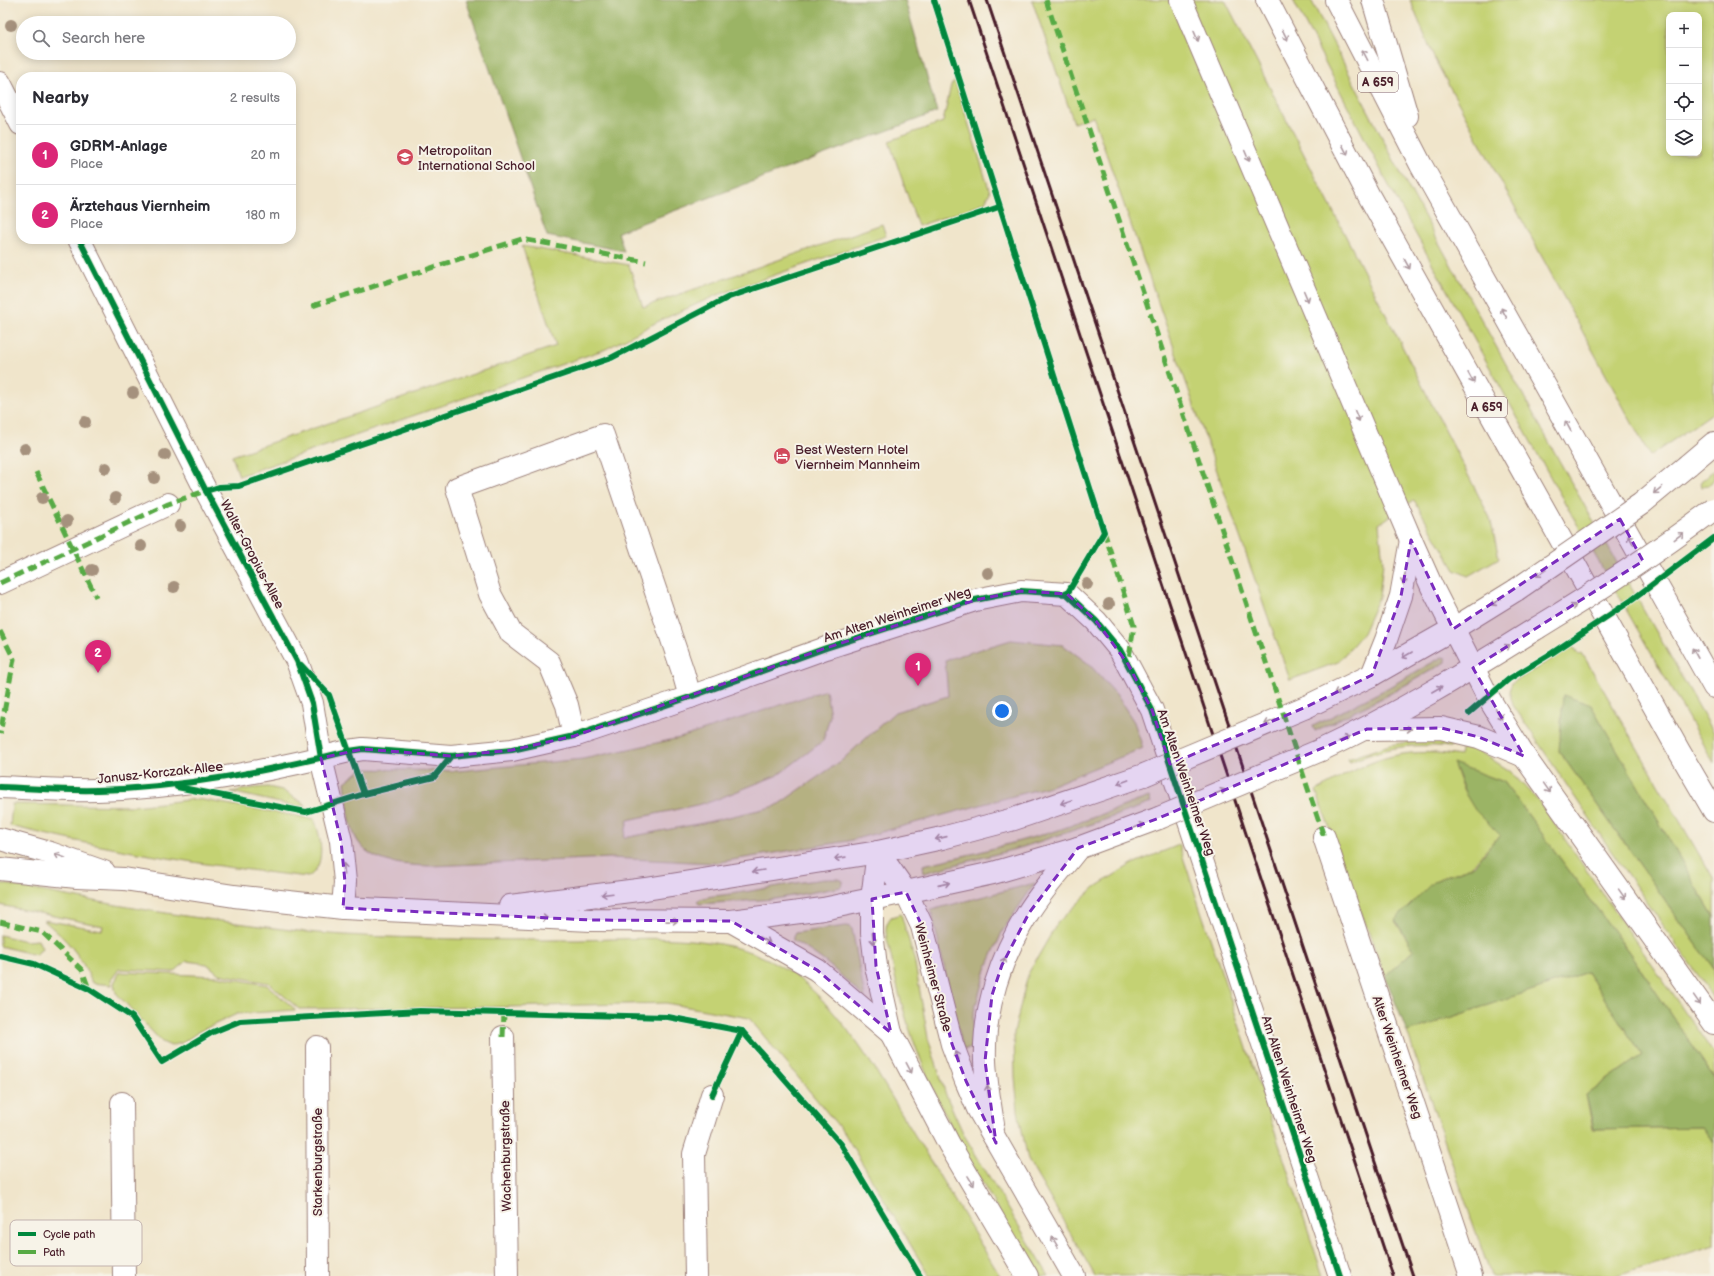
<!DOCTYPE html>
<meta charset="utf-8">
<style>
body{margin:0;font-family:"Balsamiq Sans",sans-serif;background:#f2f2f3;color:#2b2b33}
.controls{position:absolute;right:12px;top:12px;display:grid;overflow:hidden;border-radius:8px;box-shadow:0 2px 10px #0003}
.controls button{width:36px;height:36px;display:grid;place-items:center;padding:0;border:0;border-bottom:1px solid #e1e1e2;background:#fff;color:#2b2b33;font:20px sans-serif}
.you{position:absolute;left:1002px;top:711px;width:14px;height:14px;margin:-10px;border:3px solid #fff;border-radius:50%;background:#1a73e8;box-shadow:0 0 0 6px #1a73e833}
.badge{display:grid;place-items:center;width:26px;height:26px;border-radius:50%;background:#db2777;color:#fff;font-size:13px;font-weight:700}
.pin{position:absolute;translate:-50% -33px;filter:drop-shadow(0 1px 2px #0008)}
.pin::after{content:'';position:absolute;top:21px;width:14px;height:12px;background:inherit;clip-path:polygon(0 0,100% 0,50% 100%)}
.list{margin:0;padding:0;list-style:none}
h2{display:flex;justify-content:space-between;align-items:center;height:52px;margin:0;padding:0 16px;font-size:17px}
h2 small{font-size:13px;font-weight:400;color:#7c7c81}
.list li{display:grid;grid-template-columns:26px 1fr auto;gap:12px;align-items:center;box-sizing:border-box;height:60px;padding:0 16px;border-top:1px solid #e1e1e2}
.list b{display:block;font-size:15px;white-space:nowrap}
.list p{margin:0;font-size:13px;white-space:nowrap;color:#7c7c81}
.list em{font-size:13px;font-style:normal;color:#7c7c81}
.icon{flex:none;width:22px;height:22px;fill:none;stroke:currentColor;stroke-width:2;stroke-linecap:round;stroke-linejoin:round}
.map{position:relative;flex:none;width:1714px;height:1276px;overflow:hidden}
.search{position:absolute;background:#fff;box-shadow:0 2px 10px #0003;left:16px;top:16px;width:280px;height:44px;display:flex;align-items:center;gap:10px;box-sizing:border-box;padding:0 14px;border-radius:22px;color:#7c7c81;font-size:15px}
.panel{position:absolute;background:#fff;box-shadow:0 2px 10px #0003;left:16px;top:72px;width:280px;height:172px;border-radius:16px}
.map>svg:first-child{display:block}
.green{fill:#c4d273;stroke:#87784f;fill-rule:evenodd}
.forest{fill:#9bb465;stroke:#726a48}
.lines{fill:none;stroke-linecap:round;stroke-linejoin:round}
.minor-casing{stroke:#9d827b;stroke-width:24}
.major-casing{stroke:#9d827b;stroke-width:24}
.highway-casing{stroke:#9d827b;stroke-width:24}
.minor{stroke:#fff;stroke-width:22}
.major{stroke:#fff;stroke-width:22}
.highway{stroke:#fff;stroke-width:22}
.rail{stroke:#4a1f2b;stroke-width:3}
.major-bridge-casing{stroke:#9d827b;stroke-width:24;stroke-linecap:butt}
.major-bridge{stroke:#fff;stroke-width:22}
.quiet{stroke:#57aa44;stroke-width:5;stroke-dasharray:10 5;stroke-linecap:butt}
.cycleway-casing{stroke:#f7f3e8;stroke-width:8}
.cycleway{stroke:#00873e;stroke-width:6}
.tree{fill:#a5917d}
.oneway{stroke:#ae9aa0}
.marked{fill:#7b2cbf;fill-opacity:0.2;stroke:#7b2cbf;stroke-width:3;stroke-dasharray:8 5;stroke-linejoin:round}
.labels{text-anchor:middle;stroke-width:4;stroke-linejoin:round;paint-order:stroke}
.shield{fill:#f7f3e8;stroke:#7e5f64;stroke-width:1}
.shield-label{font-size:12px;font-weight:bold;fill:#4a1f2b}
.poi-label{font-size:13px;fill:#4a1f2b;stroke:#f7f3e8;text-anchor:start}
.street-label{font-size:13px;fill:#4a1f2b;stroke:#f7f3e8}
.key{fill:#f7f3e8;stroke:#c3b3af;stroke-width:1}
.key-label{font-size:11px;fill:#4a1f2b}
</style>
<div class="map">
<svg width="1714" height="1276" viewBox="0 0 1714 1276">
<rect width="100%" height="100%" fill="#f7f3e8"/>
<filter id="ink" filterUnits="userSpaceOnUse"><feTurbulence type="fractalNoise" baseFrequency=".025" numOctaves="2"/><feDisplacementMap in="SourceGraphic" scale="8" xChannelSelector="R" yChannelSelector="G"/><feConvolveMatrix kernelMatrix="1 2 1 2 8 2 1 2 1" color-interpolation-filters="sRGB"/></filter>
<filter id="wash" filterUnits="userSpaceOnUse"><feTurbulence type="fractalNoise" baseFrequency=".012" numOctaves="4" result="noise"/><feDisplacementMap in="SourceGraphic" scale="16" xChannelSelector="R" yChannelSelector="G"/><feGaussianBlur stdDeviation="0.9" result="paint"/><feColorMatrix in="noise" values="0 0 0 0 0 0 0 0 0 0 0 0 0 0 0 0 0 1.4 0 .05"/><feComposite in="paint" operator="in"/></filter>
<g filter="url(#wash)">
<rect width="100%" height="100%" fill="#f0e5cb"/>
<g class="green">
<polygon points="1032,0 1225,0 1490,518 1499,558 1468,576 1455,570 1414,500 1379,524 1383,563 1379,597 1363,633 1338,662 1290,680 1093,116 1074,123"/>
<polygon points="1293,0 1311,0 1402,176 1571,482 1714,733 1714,763 1557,489 1387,182"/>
<path d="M1410 0H1714V412L1650 456 1434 58ZM1669 15H1699V153H1669Z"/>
<polygon points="955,81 990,192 985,202 974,207 918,226 889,141 943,122 951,85"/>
<polygon points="882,224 886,236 715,296 659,321 606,349 239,476 232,456 556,346 522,246 629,265 643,307"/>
<polygon points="1714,470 1714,479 1708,486 1702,487 1701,481"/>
<path d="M1011 640 1063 645 1089 664 1116 694 1134 722 1143 748 1050 786 848 841 714 863 610 858 431 866C402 865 364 864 353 831 348 817 347 797 345 782L362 769 458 771 583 759 680 738 826 690 830 716 823 741 778 775 710 802 628 820 624 838 703 823 776 806 841 761 895 712 948 696 945 660Z"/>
<polygon points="1573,646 1579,655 1582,653 1714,880 1714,917 1591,706 1559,751 1714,969 1714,998 1609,848 1513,705 1509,691 1512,683"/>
<polygon points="1442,657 1446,658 1446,662 1386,696 1315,731 1313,726 1382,691"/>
<path d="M1428 739 1451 742 1452 745 1450 747C1411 743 1387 747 1350 762L1348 759 1389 745Z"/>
<path d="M1462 745 1485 755 1510 771 1539 802 1714 1054V1078L1631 955 1504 782 1454 764C1462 796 1477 812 1500 835L1471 867 1434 881 1395 921 1414 950 1385 976 1316 791C1370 761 1397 745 1460 756Z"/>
<polygon points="268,787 282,790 306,805 298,807 231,792 253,788"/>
<polygon points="1149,797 1151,803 1104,820 1023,847 924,873 923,865 976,853 1056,831"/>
<path d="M197 799 314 819C321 836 327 866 308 877 207 866 108 850 10 826L12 804 133 806Z"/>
<polygon points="1179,845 1323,1276 1095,1276 1028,1160 1018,1111 1015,1077 1014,1033 1028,974 1058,922 1095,887 1132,864"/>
<path d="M824 879H839L843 881V884L841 887 775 899 699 904 697 902C702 896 715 896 723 895 757 891 790 883 824 879Z"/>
<path d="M0 883C84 900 168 915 253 925 274 928 296 931 317 933 351 936 386 937 420 938 472 940 525 940 578 940 636 939 698 933 753 953 808 973 842 1020 873 1066L1000 1276H929L845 1134 749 1018 666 1003 505 1007 299 1009 269 983 219 974 207 964 187 961 174 972 119 969 111 980 112 985 92 983C80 953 67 940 43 920L102 930 103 926 0 905Z"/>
<polygon points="1035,883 1003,930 986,969 973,1016 972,1048 963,1049 931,910"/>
<path d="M901 914 914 958 928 1038 946 1095 964 1135 1049 1276H1038C979 1178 915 1080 893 967 892 957 885 936 886 928 886 924 889 920 891 917Z"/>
<path d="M846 926 850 927 852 929 865 998 863 997C842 975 820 955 793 941V937L795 933Z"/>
<polygon points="0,935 26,941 38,940 42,948 36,955 0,946"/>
<polygon points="120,972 217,976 267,985 296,1010 237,1014 198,1032 184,1042 171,1046 162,1042 116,993 114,983"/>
<polygon points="1587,972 1642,1055 1586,1095 1593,1129 1701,1127 1714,1142 1714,1245 1617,1276 1491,1276 1407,1032"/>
</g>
<g class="forest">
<polygon points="466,0 905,0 937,112 618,232 624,251 547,236"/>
<polygon points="1563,695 1591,705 1714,917 1714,969 1559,751"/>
<polygon points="1453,763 1504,782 1631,955 1714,1078 1714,1142 1701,1127 1594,1129 1586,1095 1642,1055 1587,972 1407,1032 1385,976 1414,950 1395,920 1434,881 1474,866 1500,835 1475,810 1466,795"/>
</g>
</g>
<g filter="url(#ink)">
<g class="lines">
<g class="minor-casing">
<g id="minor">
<polyline points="0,83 21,124"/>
<polyline points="79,239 206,491 297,661 312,703 321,758 341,841 345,882 343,908"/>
<polyline points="0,583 168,504"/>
<polyline points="574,736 567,705 549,662 511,633 490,594 457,488 603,435 683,672 690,697"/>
<path d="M0 787C32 788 65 791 97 790 182 788 267 771 349 751L363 749 451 756 512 750 574 736 690 697 826 648 975 600 1021 591 1067 594 1096 621 1120 650 1152 710 1340 1276"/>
<polyline points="1324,837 1471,1276"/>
<polyline points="878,852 906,892 922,926 952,1044 966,1081 978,1109 1074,1276"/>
<polyline points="878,852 872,899 872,933 876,966 891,1033 949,1144 1027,1276"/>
<polyline points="731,921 817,970 891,1033"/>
<polyline points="503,1037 507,1276"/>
<polyline points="317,1047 318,1276"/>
<polyline points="122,1103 124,1276"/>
<path d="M993 1124C990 1104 986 1082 985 1061 983 1009 1001 957 1028 913 1042 890 1062 869 1078 848"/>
<polyline points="696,1276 694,1154 712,1095"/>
</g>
</g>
<g class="major-casing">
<g id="major">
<polyline points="1688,465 1714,443"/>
<polyline points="1306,707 1372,675 1453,629 1516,590"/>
<path d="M1321 750C1396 715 1467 672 1537 628"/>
<polyline points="0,839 50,853 104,872"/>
<polyline points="0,869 77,877 124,879 234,896 343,908 591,920 731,921 823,909 906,892 993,873 1078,848 1159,818"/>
<polyline points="510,906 646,889 878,852 942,838 1014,819 1144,775"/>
</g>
</g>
<g class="highway-casing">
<g id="highway">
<polyline points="1181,0 1411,540 1432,587 1488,697 1524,756 1714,1023"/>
<polyline points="1267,0 1369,196 1679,751 1714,811"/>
<polyline points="1336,0 1421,165 1714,687"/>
<polyline points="1373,0 1407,116"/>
<polyline points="1372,675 1386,640 1401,596 1411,540"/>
<polyline points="1367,729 1441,728 1479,737 1524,756"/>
</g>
</g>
<use href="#minor" class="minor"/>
<use href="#major" class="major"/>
<use href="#highway" class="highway"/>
<g class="rail">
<polyline points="969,0 1393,1276"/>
<polyline points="987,0 1413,1276"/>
</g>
<g class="major-bridge-casing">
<g id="major-bridge">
<polyline points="1516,590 1641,504 1688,465"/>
<path d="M1537 628C1598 591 1657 552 1714 509"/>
<polyline points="1144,775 1306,707"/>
<polyline points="1159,818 1321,750"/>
</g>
</g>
<use href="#major-bridge" class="major-bridge"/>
<g class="quiet">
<polyline points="1046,0 1324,837"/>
<polyline points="312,306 522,239 646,262"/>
<polyline points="36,472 96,597"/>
<polyline points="1104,531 1134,626 1128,664"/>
<polyline points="0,583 168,504 208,490"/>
<polyline points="0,631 14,659 0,734"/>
<polyline points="0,922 42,932 82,970 89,989"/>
<polyline points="503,1037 504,1013"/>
</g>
<g class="cycleway-casing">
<g id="cycleway">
<polyline points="934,0 1104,532 1067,594"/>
<polyline points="79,239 206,491 297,661 312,703 321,758"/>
<polyline points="206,491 219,487 239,486 611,358 729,297 999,207"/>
<polyline points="301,665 329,695 364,794"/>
<polyline points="1469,713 1509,679 1552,653 1632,600 1714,538"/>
<path d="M0 787C32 788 65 791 97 790 182 788 267 771 349 751L363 749 451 756 512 750 574 736 690 697 826 648 975 600 1021 591 1067 594 1096 621 1120 650 1152 710 1340 1276"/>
<polyline points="177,787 306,812 364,794 434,777 451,756"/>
<polyline points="0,956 34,964 89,989 132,1017 162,1062 213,1032 240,1021 420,1011 504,1013 668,1017 742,1031 841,1144 920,1276"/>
<polyline points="712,1095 742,1031"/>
</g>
</g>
<use href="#cycleway" class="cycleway"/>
</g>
<g class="tree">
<circle cx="11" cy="25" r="6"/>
<circle cx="133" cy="393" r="6"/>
<circle cx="85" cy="422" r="6"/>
<circle cx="25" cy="449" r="6"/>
<circle cx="165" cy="455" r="6"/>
<circle cx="106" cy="468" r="6"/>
<circle cx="154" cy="478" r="6"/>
<circle cx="42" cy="498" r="6"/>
<circle cx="115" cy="498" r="6"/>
<circle cx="67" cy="521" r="6"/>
<circle cx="180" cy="526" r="6"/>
<circle cx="141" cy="546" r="6"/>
<circle cx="92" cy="570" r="6"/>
<circle cx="988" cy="573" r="6"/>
<circle cx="1087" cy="584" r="6"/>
<circle cx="174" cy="587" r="6"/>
<circle cx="1109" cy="604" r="6"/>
</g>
<defs><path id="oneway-shaft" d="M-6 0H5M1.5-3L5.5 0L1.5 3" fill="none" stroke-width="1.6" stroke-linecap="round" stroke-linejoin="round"/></defs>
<g class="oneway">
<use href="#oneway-shaft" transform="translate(1285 35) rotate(63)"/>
<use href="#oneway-shaft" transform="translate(1196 36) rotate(67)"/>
<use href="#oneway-shaft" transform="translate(1365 55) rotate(-117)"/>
<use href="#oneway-shaft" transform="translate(1345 150) rotate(63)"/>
<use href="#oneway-shaft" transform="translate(1247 156) rotate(67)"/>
<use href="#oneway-shaft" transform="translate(1407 264) rotate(61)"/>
<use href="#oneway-shaft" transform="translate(1306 296) rotate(67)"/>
<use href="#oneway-shaft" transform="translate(1504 313) rotate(-119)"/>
<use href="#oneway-shaft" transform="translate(1471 378) rotate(61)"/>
<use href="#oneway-shaft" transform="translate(1357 416) rotate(67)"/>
<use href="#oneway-shaft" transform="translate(1568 426) rotate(-119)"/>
<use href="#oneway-shaft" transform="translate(1658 490) rotate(141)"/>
<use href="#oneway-shaft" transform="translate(1679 536) rotate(-37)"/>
<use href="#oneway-shaft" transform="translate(1631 540) rotate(-119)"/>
<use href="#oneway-shaft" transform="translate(1541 573) rotate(146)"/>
<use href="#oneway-shaft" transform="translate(1404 579) rotate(100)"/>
<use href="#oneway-shaft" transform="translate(1496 602) rotate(148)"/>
<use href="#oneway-shaft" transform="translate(1571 608) rotate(-32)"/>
<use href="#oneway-shaft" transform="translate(1505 648) rotate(-31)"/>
<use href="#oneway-shaft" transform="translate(1695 653) rotate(-119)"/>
<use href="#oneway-shaft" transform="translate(1407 655) rotate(150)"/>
<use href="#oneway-shaft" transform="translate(1437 689) rotate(-30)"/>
<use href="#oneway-shaft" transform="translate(1339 691) rotate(154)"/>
<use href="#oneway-shaft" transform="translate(1499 714) rotate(59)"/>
<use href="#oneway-shaft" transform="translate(1270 722) rotate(157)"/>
<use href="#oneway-shaft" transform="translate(1406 729)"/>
<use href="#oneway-shaft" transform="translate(1344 739) rotate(-25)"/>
<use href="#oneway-shaft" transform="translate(1123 782) rotate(160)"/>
<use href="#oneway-shaft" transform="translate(1547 788) rotate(55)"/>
<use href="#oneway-shaft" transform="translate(1220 792) rotate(-23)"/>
<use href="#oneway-shaft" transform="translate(1066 802) rotate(161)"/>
<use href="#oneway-shaft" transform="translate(1139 826) rotate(-21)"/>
<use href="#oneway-shaft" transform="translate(941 838) rotate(167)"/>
<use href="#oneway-shaft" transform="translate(60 856) rotate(-160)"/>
<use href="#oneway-shaft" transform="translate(840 858) rotate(172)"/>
<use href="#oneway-shaft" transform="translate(344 869) rotate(-96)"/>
<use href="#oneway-shaft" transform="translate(758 871) rotate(171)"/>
<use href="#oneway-shaft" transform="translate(944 884) rotate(-13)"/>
<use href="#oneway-shaft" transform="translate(607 894) rotate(173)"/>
<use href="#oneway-shaft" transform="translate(1622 894) rotate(55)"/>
<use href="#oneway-shaft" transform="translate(542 918) rotate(3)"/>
<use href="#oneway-shaft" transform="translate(672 921) rotate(-1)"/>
<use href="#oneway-shaft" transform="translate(873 938) rotate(84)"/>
<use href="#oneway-shaft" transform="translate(765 940) rotate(30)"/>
<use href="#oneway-shaft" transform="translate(1003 963) rotate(-68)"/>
<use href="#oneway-shaft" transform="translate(1697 1000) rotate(55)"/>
<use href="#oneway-shaft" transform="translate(957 1057) rotate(-110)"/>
<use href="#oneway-shaft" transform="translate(909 1068) rotate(62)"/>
<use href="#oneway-shaft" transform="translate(988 1091) rotate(-96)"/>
<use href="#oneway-shaft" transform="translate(971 1181) rotate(59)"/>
<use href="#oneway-shaft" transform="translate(1055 1242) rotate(-120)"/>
</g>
</g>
<path class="marked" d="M1620 519 1643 561 1473 668 1524 756 1479 737 1441 728 1367 729 1159 818 1078 848 1029 913 1002 965 992 995 985 1061 996 1143 966 1081 952 1044 922 926 906 892 872 899 876 966 891 1033 817 970 731 921 591 920 343 908 345 882 341 841 321 758 363 749 451 756 512 750 574 736 826 648 975 600 1021 591 1067 594 1096 621 1128 664 1152 710 1170 764 1306 707 1372 675 1401 596 1411 540 1453 629Z"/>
<defs>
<g id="school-disc" transform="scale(0.9)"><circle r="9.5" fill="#d1495b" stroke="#f7f3e8"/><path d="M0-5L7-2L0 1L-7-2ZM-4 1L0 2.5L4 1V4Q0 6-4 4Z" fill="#fff"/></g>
<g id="hotel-disc" transform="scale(0.9)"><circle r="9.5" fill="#d1495b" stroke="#f7f3e8"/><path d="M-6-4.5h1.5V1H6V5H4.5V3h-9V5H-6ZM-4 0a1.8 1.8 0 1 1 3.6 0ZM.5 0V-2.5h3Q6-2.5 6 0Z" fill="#fff"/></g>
</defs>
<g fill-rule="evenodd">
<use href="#school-disc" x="405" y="157"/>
<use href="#hotel-disc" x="782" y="456"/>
</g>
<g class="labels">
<g class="shield">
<rect x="1358" y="72" width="40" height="20" rx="3"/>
<rect x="1467" y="397" width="40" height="20" rx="3"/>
</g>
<g class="shield-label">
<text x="1378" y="86">A 659</text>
<text x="1487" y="411">A 659</text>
</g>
<g class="poi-label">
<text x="418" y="155">Metropolitan<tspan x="418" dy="15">International School</tspan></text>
<text x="795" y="454">Best Western Hotel<tspan x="795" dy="15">Viernheim Mannheim</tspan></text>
</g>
<g class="street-label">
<text transform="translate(253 554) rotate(62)" y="5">Walter-Gropius-Allee</text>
<text transform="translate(897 614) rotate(-18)" y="5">Am Alten Weinheimer Weg</text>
<text transform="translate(160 772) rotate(-6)" y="5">Janusz-Korczak-Allee</text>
<text transform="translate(1187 782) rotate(71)" y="5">Am Alten Weinheimer Weg</text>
<text transform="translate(934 977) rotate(75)" y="5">Weinheimer Straße</text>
<text transform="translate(1398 1057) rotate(71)" y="5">Alter Weinheimer Weg</text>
<text transform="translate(1290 1089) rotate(72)" y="5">Am Alten Weinheimer Weg</text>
<text transform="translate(505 1156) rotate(-91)" y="5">Wachenburgstraße</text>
<text transform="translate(317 1162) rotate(-90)" y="5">Starkenburgstraße</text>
</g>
</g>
<rect x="10" y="1220" width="132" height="46" rx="6" class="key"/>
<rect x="18" y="1232" width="18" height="4" fill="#00873e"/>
<rect x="18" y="1250" width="18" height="4" fill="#57aa44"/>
<g class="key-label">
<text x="43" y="1238">Cycle path</text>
<text x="43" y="1256">Path</text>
</g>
</svg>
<div class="controls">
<button>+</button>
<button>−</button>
<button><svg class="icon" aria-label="locate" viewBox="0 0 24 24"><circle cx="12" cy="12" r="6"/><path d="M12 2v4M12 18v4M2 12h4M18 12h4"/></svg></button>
<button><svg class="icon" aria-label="layers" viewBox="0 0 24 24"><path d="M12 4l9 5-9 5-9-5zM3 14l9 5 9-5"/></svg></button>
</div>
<div class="you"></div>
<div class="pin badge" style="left:918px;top:686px">1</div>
<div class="pin badge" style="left:98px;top:673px">2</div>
<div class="search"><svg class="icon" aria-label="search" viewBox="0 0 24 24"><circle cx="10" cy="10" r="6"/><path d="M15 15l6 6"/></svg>Search here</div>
<section class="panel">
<h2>Nearby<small>2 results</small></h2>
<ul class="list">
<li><span class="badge">1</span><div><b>GDRM-Anlage</b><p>Place</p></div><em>20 m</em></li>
<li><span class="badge">2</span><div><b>Ärztehaus Viernheim</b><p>Place</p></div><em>180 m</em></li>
</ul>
</section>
</div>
